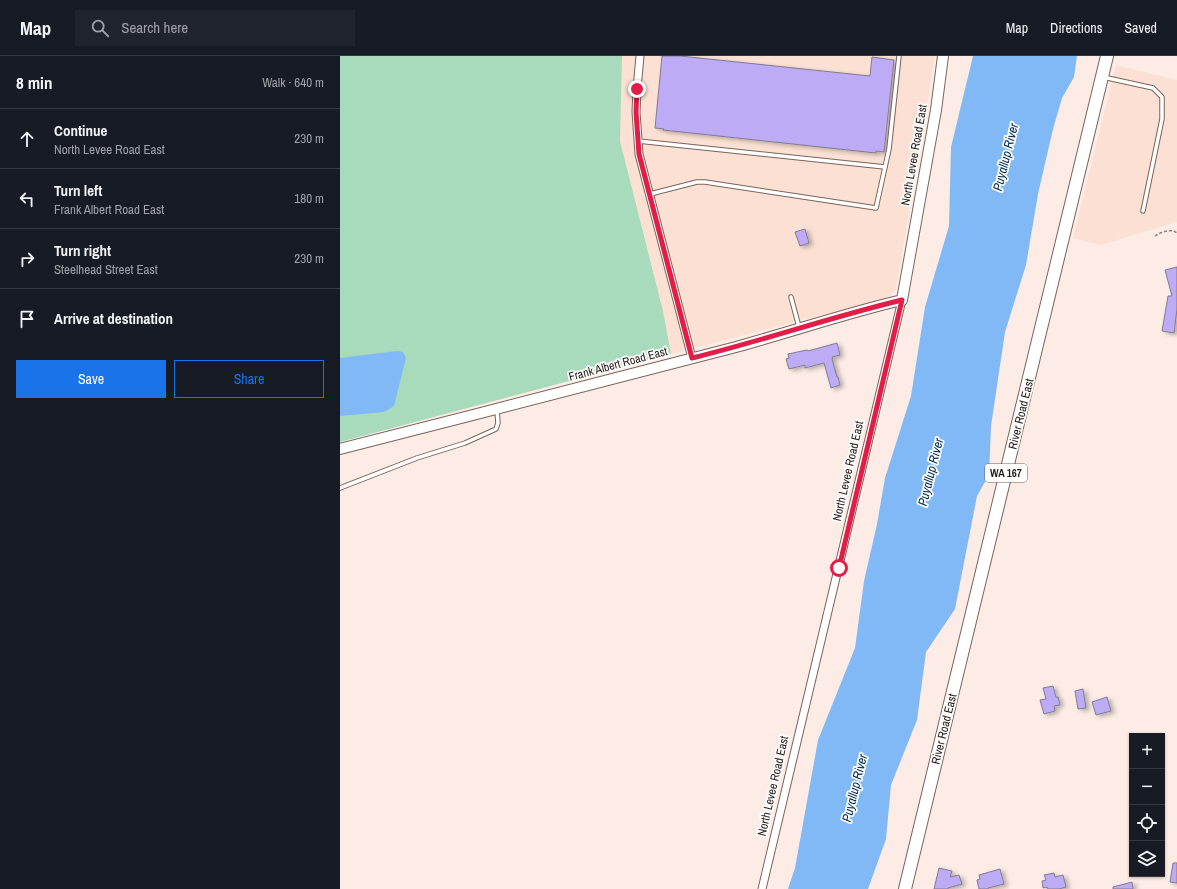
<!DOCTYPE html>
<meta charset="utf-8">
<style>
body{margin:0;font-family:"Archivo Narrow",sans-serif;background:#20242c;color:#f1f3f6}
.controls{position:absolute;right:12px;bottom:12px;display:grid;overflow:hidden;border-radius:0px;box-shadow:0 1px 3px #0004}
.controls button{width:36px;height:36px;display:grid;place-items:center;padding:0;border:0;border-bottom:1px solid #363941;background:#171b24;color:#f1f3f6;font:20px sans-serif}
.stop{position:absolute;width:12px;height:12px;margin:-9px;border:3px solid #e11d48;border-radius:50%;background:#fff}
.stop.end{background:#e11d48;border-color:#fff;box-shadow:0 1px 4px #0008}
.list{margin:0;padding:0;list-style:none}
h2{display:flex;justify-content:space-between;align-items:center;height:52px;margin:0;padding:0 16px;font-size:17px}
h2 small{font-size:13px;font-weight:400;color:#9ea1a6}
.list li{display:grid;grid-template-columns:26px 1fr auto;gap:12px;align-items:center;box-sizing:border-box;height:60px;padding:0 16px;border-top:1px solid #363941}
.list b{display:block;font-size:15px;white-space:nowrap}
.list p{margin:0;font-size:13px;white-space:nowrap;color:#9ea1a6}
.list em{font-size:13px;font-style:normal;color:#9ea1a6}
.actions{display:flex;gap:8px;padding:12px 16px}
.actions a{flex:1;padding:9px 0;border:1px solid #1a73e8;border-radius:0px;text-align:center;font-size:14px;color:#1a73e8}
.actions .main{background:#1a73e8;color:#fff}
.icon{flex:none;width:22px;height:22px;fill:none;stroke:currentColor;stroke-width:2;stroke-linecap:round;stroke-linejoin:round}
.map{position:relative;flex:none;width:837px;height:833px;overflow:hidden}
header{display:flex;align-items:center;gap:24px;box-sizing:border-box;height:56px;padding:0 20px;background:#171b24;border-bottom:1px solid #363941}
header strong{font-size:19px}
nav{display:flex;gap:22px;margin-inline-start:auto;font-size:14px}
.search{width:280px;height:36px;background:#20242c;display:flex;align-items:center;gap:10px;box-sizing:border-box;padding:0 14px;border-radius:0px;color:#9ea1a6;font-size:15px}
main{display:flex}
aside{flex:1;background:#171b24}
.map>svg:first-child{display:block}
.built{fill:#fbe0d3}
.green{fill:#a8dabc}
.water{fill:#80b9f6}
.building{fill:#bdabf6;stroke:#807b91;filter:url(#shadow)}
.lines{fill:none;stroke-linecap:round;stroke-linejoin:round}
.lane-casing{stroke:#7a6359;stroke-width:5.5}
.street-casing{stroke:#7a6359;stroke-width:9}
.secondary-casing{stroke:#7a6359;stroke-width:12}
.primary-casing{stroke:#7a6359;stroke-width:14}
.path{stroke:#8e827c;stroke-width:1.5;stroke-dasharray:3 2;stroke-linecap:butt}
.lane{stroke:#fff;stroke-width:3.5}
.street{stroke:#fff;stroke-width:7}
.secondary{stroke:#fff;stroke-width:10}
.primary{stroke:#fff;stroke-width:12}
.route{stroke:#e11d48;stroke-width:5}
.labels{text-anchor:middle;stroke-width:3.5;stroke-linejoin:round;paint-order:stroke}
.shield{fill:#fdfdfd;stroke:#66605c;stroke-width:1}
.shield-label{font-size:11px;font-weight:bold;fill:#251c17}
.street-label{font-size:12px;fill:#251c17;stroke:#fdfdfd}
.water-label{font-size:13px;font-style:italic;fill:#002a50;stroke:#fdfdfd}
</style>
<header>
<strong>Map</strong>
<div class="search"><svg class="icon" aria-label="search" viewBox="0 0 24 24"><circle cx="10" cy="10" r="6"/><path d="M15 15l6 6"/></svg>Search here</div>
<nav><a>Map</a><a>Directions</a><a>Saved</a></nav>
</header>
<main>
<aside>
<h2>8 min<small>Walk · 640 m</small></h2>
<ul class="list">
<li><svg class="icon" aria-label="ahead" viewBox="0 0 24 24"><path d="M12 20V5M6 11l6-6 6 6"/></svg><div><b>Continue</b><p>North Levee Road East</p></div><em>230 m</em></li>
<li><svg class="icon" aria-label="left" viewBox="0 0 24 24"><path d="M17 20v-9H6M10 6l-5 5 5 5"/></svg><div><b>Turn left</b><p>Frank Albert Road East</p></div><em>180 m</em></li>
<li><svg class="icon" aria-label="right" viewBox="0 0 24 24"><path d="M7 20v-9h11M14 6l5 5-5 5"/></svg><div><b>Turn right</b><p>Steelhead Street East</p></div><em>230 m</em></li>
<li><svg class="icon" aria-label="arrive" viewBox="0 0 24 24"><path d="M6 21V4h12l-3 4 3 4H6"/></svg><div><b>Arrive at destination</b></div></li>
</ul>
<div class="actions"><a class="main">Save</a><a>Share</a></div>
</aside>
<div class="map">
<svg width="837" height="833" viewBox="0 0 837 833">
<defs>
<filter id="shadow"><feDropShadow dx="3.5" dy="2" stdDeviation="2" flood-color="#0004"/></filter>
</defs>
<rect width="100%" height="100%" fill="#fcece5"/>
<g class="built">
<polygon points="282,0 595,0 556,234 547,242 331,298 323,255 280,85"/>
<polygon points="776,9 837,24 837,166 760,189 733,182"/>
</g>
<polygon class="green" points="0,0 282,0 280,85 323,255 331,298 0,386"/>
<g class="water">
<polygon points="633,0 737,0 734,21 722,42 713,73 698,138 686,209 665,276 651,370 649,419 637,440 615,553 586,596 577,664 551,729 546,783 528,833 448,833 455,812 478,684 515,592 524,525 537,468 545,422 571,340 585,251 609,170 611,91"/>
<polygon points="57,295 63,296 66,302 54,350 44,356 0,360 0,302"/>
</g>
<g class="building">
<polygon points="322,0 340,0 530,20 532,1 554,4 544,96 536,95 536,97 323,74 324,73 315,72"/>
<polygon points="465,173 469,187 460,190 455,176"/>
<polygon points="837,211 837,253 834,277 822,275 828,240 832,240 825,214"/>
<polygon points="497,287 500,299 492,301 493,303 492,303 497,321 498,321 500,329 491,332 484,307 465,312 465,309 449,313 446,303 449,302 448,298 467,294 468,295"/>
<polygon points="713,630 716,641 718,641 720,649 714,650 715,655 704,658 700,644 706,643 703,632"/>
<polygon points="743,633 746,652 738,653 735,635"/>
<polygon points="767,641 771,655 756,659 752,646"/>
<polygon points="833,807 837,807 837,827 830,826"/>
<polygon points="599,812 612,815 610,821 619,819 622,828 608,832 608,833 594,833"/>
<polygon points="660,813 664,828 648,832 648,833 639,833 637,824 640,823 639,819"/>
<polygon points="714,817 715,821 723,819 726,831 719,833 708,833 707,831 703,832 702,825 706,824 704,819"/>
<polygon points="792,826 793,833 773,833 773,831"/>
</g>
<g class="lines">
<g class="lane-casing">
<g id="lane">
<polyline points="763,21 813,32 822,41 822,63 803,155"/>
<polyline points="298,85 545,111"/>
<polyline points="310,138 357,126 365,126 536,152 549,93 559,0"/>
<polyline points="451,241 459,271"/>
<polyline points="0,432 77,402 125,387 156,373 158,367 157,354"/>
</g>
</g>
<g class="street-casing">
<g id="street">
<polyline points="300,0 297,33 296,56 299,98 352,302"/>
<polyline points="422,833 562,244"/>
</g>
</g>
<g class="secondary-casing">
<path id="secondary" d="M0 393C132 359 264 326 396 291 451 276 506 257 562 244L596 54 603 0"/>
</g>
<g class="primary-casing">
<polyline id="primary" points="565,833 767,0"/>
</g>
<path class="path" d="M815 180C821 176 831 172 837 177"/>
<use href="#lane" class="lane"/>
<use href="#street" class="street"/>
<use href="#secondary" class="secondary"/>
<use href="#primary" class="primary"/>
</g>
<g class="lines">
<path class="route" d="M297 33 296 56 299 98 352 302C422 285 491 261 562 244L499 512"/>
</g>
<g class="labels">
<rect class="shield" x="645" y="408" width="42" height="18" rx="3"/>
<g class="shield-label">
<text x="666" y="421">WA 167</text>
</g>
<g class="street-label">
<text transform="translate(574 99) rotate(-80)" y="4">North Levee Road East</text>
<text transform="translate(278 308) rotate(-15)" y="4">Frank Albert Road East</text>
<text transform="translate(681 358) rotate(-76)" y="4">River Road East</text>
<text transform="translate(508 415) rotate(-77)" y="4">North Levee Road East</text>
<text transform="translate(604 673) rotate(-76)" y="4">River Road East</text>
<text transform="translate(433 730) rotate(-77)" y="4">North Levee Road East</text>
</g>
<g class="water-label">
<text transform="translate(665 101) rotate(-76)" y="5">Puyallup River</text>
<text transform="translate(590 416) rotate(-76)" y="5">Puyallup River</text>
<text transform="translate(514 732) rotate(-76)" y="5">Puyallup River</text>
</g>
</g>
</svg>
<div class="controls">
<button>+</button>
<button>−</button>
<button><svg class="icon" aria-label="locate" viewBox="0 0 24 24"><circle cx="12" cy="12" r="6"/><path d="M12 2v4M12 18v4M2 12h4M18 12h4"/></svg></button>
<button><svg class="icon" aria-label="layers" viewBox="0 0 24 24"><path d="M12 4l9 5-9 5-9-5zM3 14l9 5 9-5"/></svg></button>
</div>
<div class="stop" style="left:499px;top:512px"></div>
<div class="stop end" style="left:297px;top:33px"></div>
</div>
</main>
